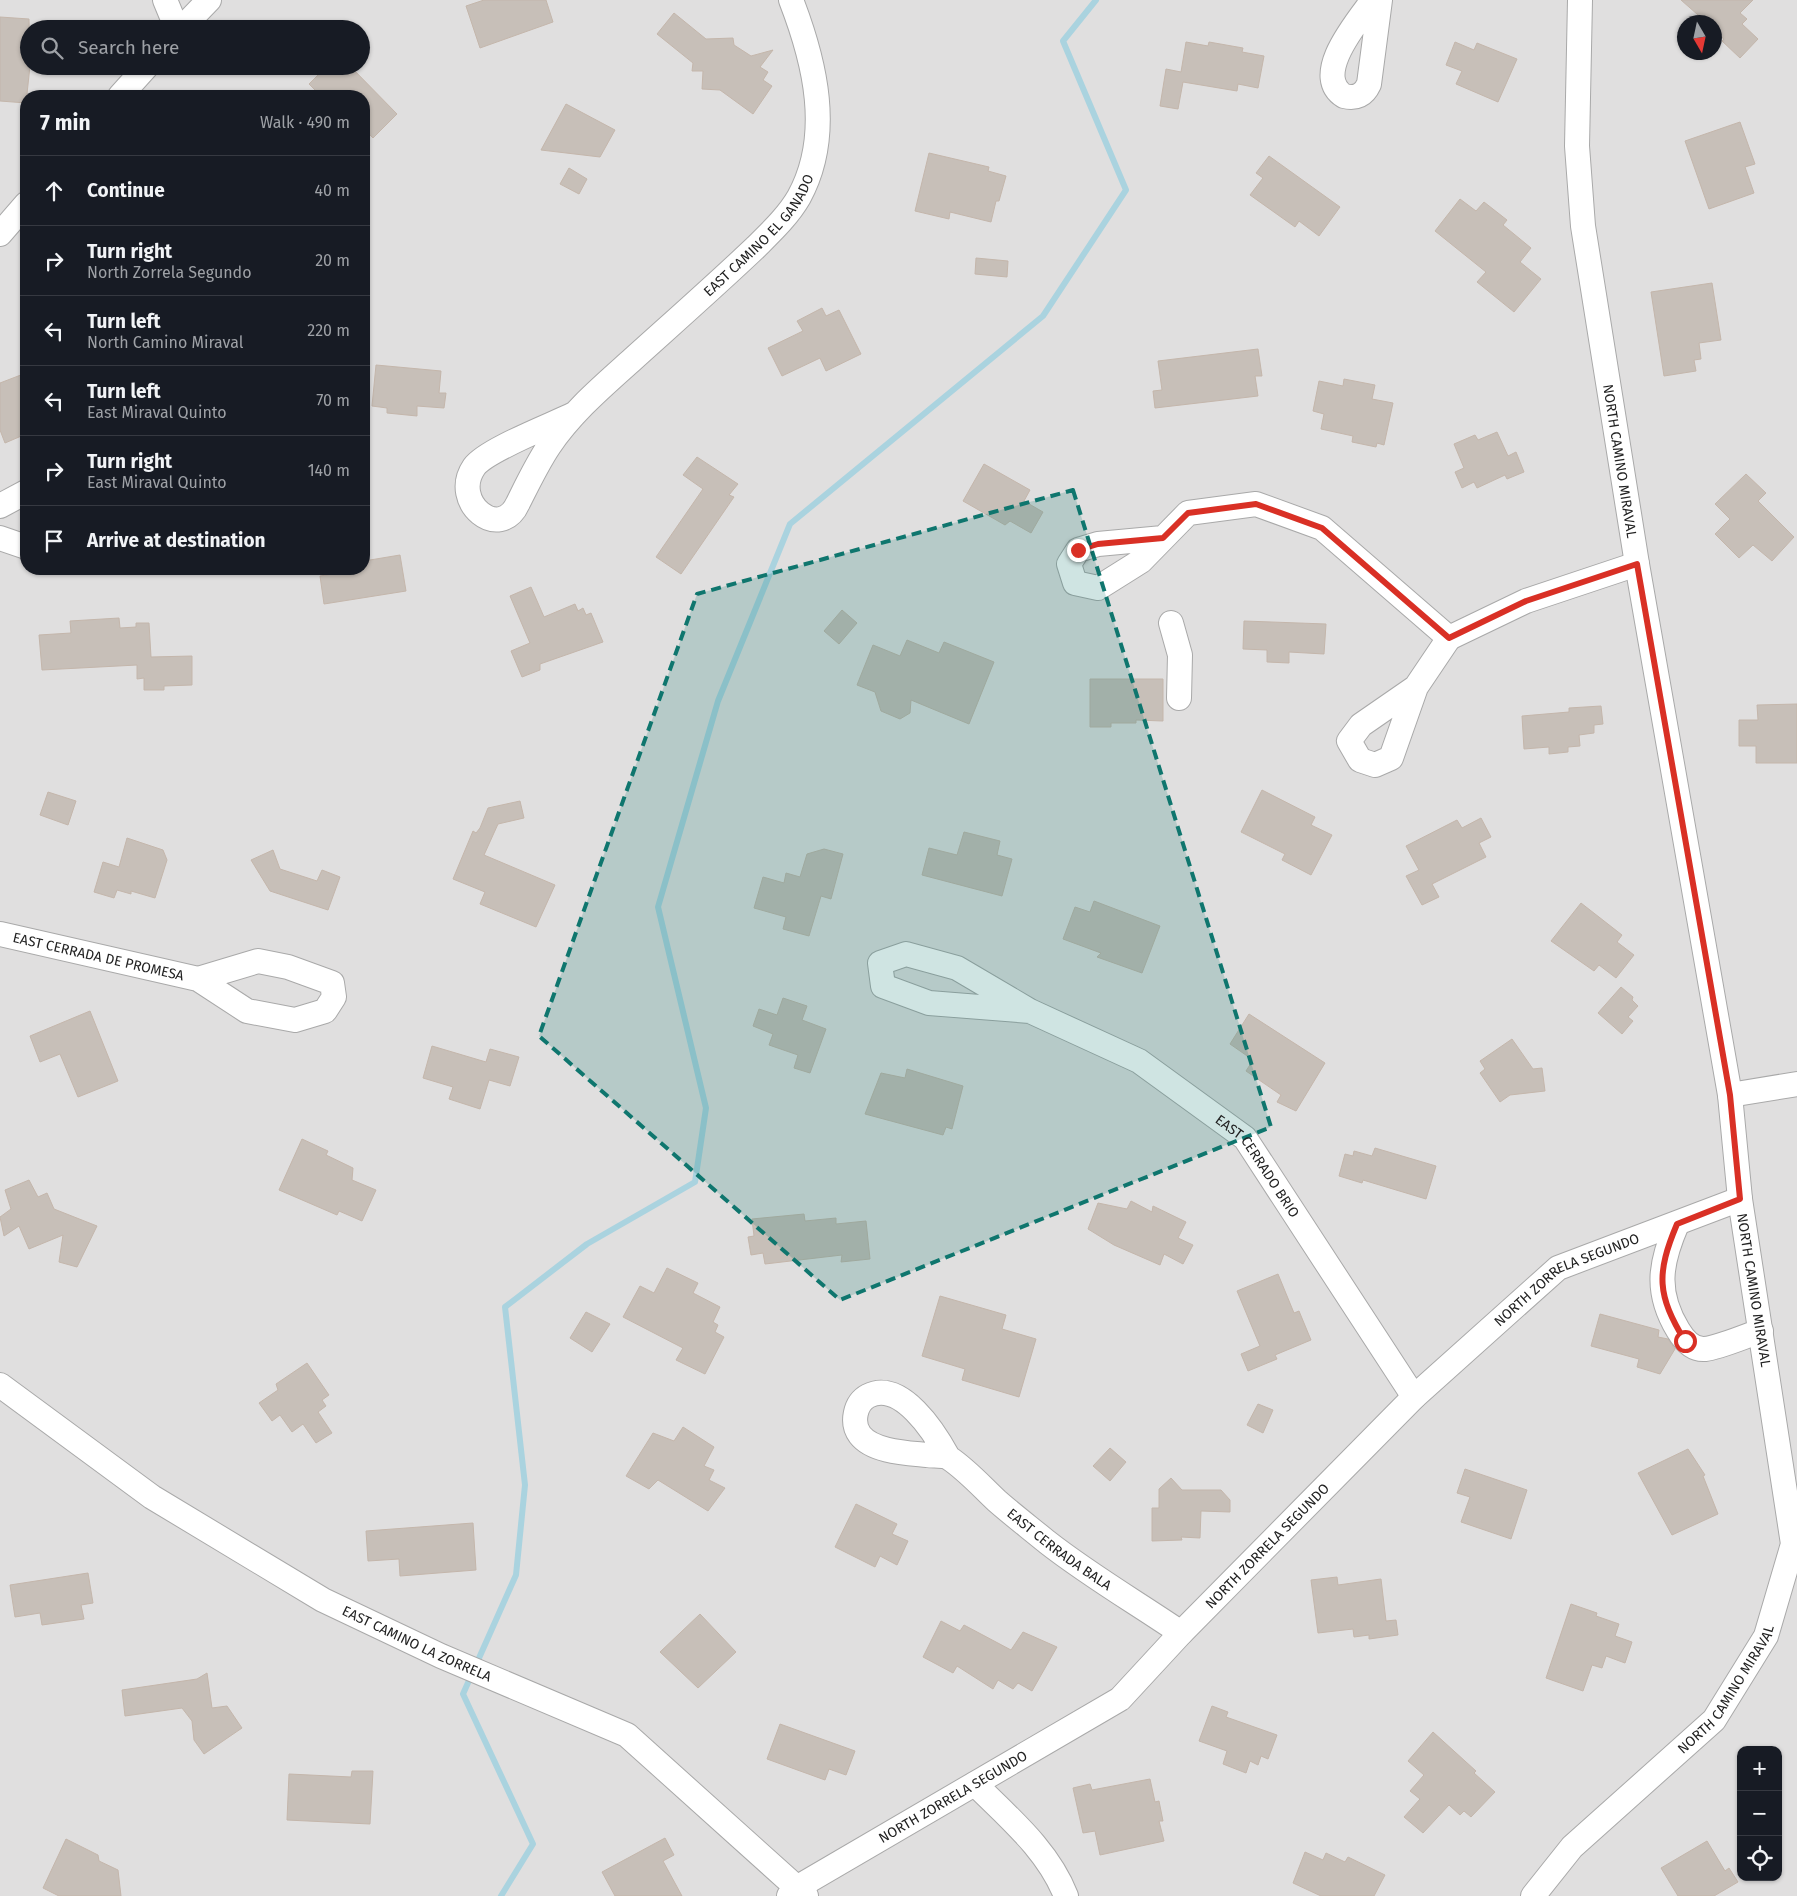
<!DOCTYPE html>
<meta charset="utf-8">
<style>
body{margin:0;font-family:"Fira Sans",sans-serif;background:#20242c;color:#f1f3f6}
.controls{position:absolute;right:15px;bottom:15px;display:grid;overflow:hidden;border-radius:10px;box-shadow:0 1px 4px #0004}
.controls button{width:45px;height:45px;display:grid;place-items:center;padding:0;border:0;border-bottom:1px solid #363941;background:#171b24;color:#f1f3f6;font:25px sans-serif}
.compass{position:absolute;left:1677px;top:15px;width:45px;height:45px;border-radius:50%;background:#171b24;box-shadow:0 1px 4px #0004;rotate:171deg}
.stop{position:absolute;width:15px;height:15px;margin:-11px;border:4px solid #d93025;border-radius:50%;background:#fff}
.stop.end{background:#d93025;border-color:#fff;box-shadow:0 1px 5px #0008}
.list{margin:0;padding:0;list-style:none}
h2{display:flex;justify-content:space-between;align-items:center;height:65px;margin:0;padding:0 20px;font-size:21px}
h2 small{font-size:16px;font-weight:400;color:#9ea1a6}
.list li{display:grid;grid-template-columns:32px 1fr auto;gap:15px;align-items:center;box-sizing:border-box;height:70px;padding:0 20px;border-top:1px solid #363941}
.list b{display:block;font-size:19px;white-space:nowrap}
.list p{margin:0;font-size:16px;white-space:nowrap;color:#9ea1a6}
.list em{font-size:16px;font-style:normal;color:#9ea1a6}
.icon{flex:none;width:28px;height:28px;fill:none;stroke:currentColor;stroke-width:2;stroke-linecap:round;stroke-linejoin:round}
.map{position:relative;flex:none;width:1797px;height:1896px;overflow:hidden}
.search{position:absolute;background:#171b24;box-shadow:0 1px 4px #0004;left:20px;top:20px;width:350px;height:55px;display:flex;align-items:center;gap:12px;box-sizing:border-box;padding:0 18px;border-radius:28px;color:#9ea1a6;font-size:19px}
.panel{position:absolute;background:#171b24;box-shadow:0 1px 4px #0004;left:20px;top:90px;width:350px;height:485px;border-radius:20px}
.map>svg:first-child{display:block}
.residential{fill:#e0dfdf;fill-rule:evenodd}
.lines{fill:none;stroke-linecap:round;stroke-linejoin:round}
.stream{stroke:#aad3df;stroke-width:6}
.building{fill:#c7bfb8;stroke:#c4b6ab}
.minor-casing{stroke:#a9a9a9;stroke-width:26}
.minor{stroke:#fff;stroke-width:24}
.route{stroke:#d93025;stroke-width:6}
.marked{fill:#0f766e;fill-opacity:0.2;stroke:#0f766e;stroke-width:4;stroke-dasharray:10 6;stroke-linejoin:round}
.labels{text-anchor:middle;stroke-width:4;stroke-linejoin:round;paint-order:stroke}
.street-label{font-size:14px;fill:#222;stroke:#fff}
</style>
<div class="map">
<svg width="1797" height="1896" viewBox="0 0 1797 1896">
<rect width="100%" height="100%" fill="#f2efe9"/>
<path class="residential" d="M0 0H1797V1896H0ZM1684 22H1714V52H1684ZM29 29H361V66H29ZM26 96H364V569H26ZM1741 1750H1778V1877H1741Z"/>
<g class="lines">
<polyline class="stream" points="501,1896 533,1844 463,1694 516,1575 525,1485 505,1307 587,1244 695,1182 706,1108 658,907 718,701 790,524 1043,316 1126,190 1063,41 1096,0"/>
</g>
<g class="building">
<polygon points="484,0 546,0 553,22 480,48 466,6"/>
<polygon points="1681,0 1753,0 1740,13 1747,19 1742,24 1758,39 1740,58 1722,41 1724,39 1714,31 1714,22 1706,22"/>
<polygon points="674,13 706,39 733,38 734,45 751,56 773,50 760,67 768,72 763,80 772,86 753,114 720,90 702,89 703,71 692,71 693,63 657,34"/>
<polygon points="0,17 29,19 30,66 26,103 0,101"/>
<polygon points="1186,42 1208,46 1209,42 1243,48 1242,52 1264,56 1258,88 1238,84 1237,91 1183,82 1178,109 1160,106 1166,69 1181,72"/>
<polygon points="1455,42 1474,50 1477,43 1517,59 1498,102 1456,84 1462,71 1446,65"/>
<polygon points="327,66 350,66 397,114 373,138 364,129 364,96 321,96 309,84"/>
<polygon points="566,104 615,130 600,157 541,150"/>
<polygon points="1740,122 1755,164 1745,167 1754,193 1709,209 1685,141"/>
<polygon points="929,153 989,167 988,171 1006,176 999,201 996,201 991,222 950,212 949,219 915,211"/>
<polygon points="1269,156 1340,207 1319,236 1299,221 1295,227 1250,195 1263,178 1256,173"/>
<polygon points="569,168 587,179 579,194 560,184"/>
<polygon points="1460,199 1476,211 1484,202 1507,220 1503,225 1531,248 1520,262 1541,279 1514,312 1477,282 1486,272 1435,231"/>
<polygon points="976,258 1008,261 1007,277 975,274"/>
<polygon points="1712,283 1721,340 1699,343 1701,359 1694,360 1696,371 1664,376 1651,292"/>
<polygon points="822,308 826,316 839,310 861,354 826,371 820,358 782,376 768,348 803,331 797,321"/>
<polygon points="1258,349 1262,376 1255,376 1258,396 1155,408 1153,391 1162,390 1158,361"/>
<polygon points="376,365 441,371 439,393 446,393 444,408 417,406 417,416 387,413 387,408 372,406"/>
<polygon points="26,373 26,434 5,443 0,430 0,383"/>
<polygon points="1344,379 1375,385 1372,399 1393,403 1384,445 1377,443 1376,447 1352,442 1353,436 1321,429 1324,414 1313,411 1319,381 1343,386"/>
<polygon points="1497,432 1508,456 1516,452 1524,472 1507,479 1505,475 1477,488 1474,482 1462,488 1455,472 1464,468 1454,444 1475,435 1478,440"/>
<polygon points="697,457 738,484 729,495 734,497 681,574 656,557 703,489 683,475"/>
<polygon points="984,464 1030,490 1024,501 1043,512 1031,533 1010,521 1005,525 963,501"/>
<polygon points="1746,474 1766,493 1758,501 1794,537 1772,561 1753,545 1739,558 1715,534 1730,519 1715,504"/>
<polygon points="400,555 406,591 324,604 320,576 345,572 344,569 364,569 364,561"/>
<polygon points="531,587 544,617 575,604 578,611 583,608 586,615 591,613 603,642 540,664 540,670 522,677 511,651 530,643 510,596"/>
<polygon points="842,610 857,623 839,644 824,631"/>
<polygon points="119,618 120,628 136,627 136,623 149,623 151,657 192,656 192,685 164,686 164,690 144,690 144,678 137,679 137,665 42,670 39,635 71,633 70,621"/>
<polygon points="1244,621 1326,624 1324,654 1289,652 1289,663 1267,662 1267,650 1243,649"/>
<polygon points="907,640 939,653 944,642 994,662 969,724 911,700 910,713 900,719 881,711 875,692 857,685 873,645 900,656"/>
<polygon points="1090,679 1163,679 1163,721 1136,720 1136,723 1111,723 1111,727 1090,727"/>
<polygon points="1797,704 1797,763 1756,763 1756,746 1739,746 1739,720 1758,720 1757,705"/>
<polygon points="1601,706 1603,724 1594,725 1594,733 1579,735 1580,746 1568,747 1568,752 1549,754 1549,747 1524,749 1522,716 1569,712 1569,708"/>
<polygon points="1262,790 1315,817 1311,825 1332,835 1311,875 1282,860 1285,854 1241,832"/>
<polygon points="48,792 76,801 68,825 40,815"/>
<polygon points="520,801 524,818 498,824 484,855 555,885 536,927 480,904 485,892 453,879 473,831 476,833 480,828 488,808"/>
<polygon points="1481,818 1491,837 1479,843 1486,857 1432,884 1439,897 1422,905 1406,876 1419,870 1406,846 1457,820 1462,828"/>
<polygon points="964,832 1000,841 997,855 1012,859 1002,896 922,875 929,848 957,855"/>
<polygon points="127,838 163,850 167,860 155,898 131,891 131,894 117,890 114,898 94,892 103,862 119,867"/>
<polygon points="824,849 843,854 831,899 821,896 809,936 783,929 786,917 754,908 763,877 784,883 786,873 800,877 807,854"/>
<polygon points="273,850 280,869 317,881 322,870 340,877 328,910 270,891 251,860"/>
<polygon points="1094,901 1160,926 1142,973 1097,957 1101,953 1063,939 1075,907 1090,912"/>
<polygon points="1581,903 1622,935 1617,942 1634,955 1616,978 1599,965 1594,971 1551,941"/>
<polygon points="1621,987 1633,997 1632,1000 1638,1006 1628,1017 1633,1021 1622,1034 1598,1013"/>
<polygon points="783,998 807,1006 802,1020 826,1029 810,1073 794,1068 798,1055 769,1045 773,1034 753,1026 759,1009 777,1015"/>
<polygon points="90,1011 118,1081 78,1097 60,1054 40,1062 30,1036"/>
<polygon points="1249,1014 1325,1063 1296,1111 1277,1102 1281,1095 1246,1071 1253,1060 1230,1044"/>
<polygon points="1512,1039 1533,1069 1542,1068 1545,1091 1510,1095 1500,1102 1480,1073 1485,1069 1480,1061"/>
<polygon points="432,1046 486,1062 490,1049 519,1057 510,1086 489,1080 480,1109 449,1099 453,1087 423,1078"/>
<polygon points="907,1069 963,1086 952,1129 946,1127 943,1135 865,1114 881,1073 905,1078"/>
<polygon points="302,1139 328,1151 326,1155 353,1168 352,1180 376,1190 362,1221 339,1211 337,1215 279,1190"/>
<polygon points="1375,1148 1436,1166 1426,1199 1363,1180 1362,1183 1339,1176 1345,1154 1353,1156 1354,1151 1372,1156"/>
<polygon points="29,1180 38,1197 47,1193 54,1209 97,1226 77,1267 59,1262 63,1235 29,1249 19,1226 4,1236 0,1217 11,1209 5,1190"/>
<polygon points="1131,1201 1152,1212 1153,1206 1186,1222 1178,1238 1193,1245 1183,1264 1164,1254 1160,1265 1114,1245 1088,1229 1098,1203 1127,1209"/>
<polygon points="804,1214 805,1221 836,1218 836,1224 866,1221 870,1259 841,1262 842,1255 765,1264 763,1253 751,1255 748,1237 754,1236 752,1219"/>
<polygon points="667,1268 698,1283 693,1293 720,1307 713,1322 718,1325 715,1332 724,1337 705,1374 676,1360 683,1348 623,1317 640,1286 654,1293"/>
<polygon points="1278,1274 1294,1313 1299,1311 1311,1340 1275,1355 1277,1359 1248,1371 1241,1354 1260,1346 1237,1291"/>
<polygon points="940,1296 1006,1315 1002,1329 1036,1339 1019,1397 962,1380 965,1369 922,1356"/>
<polygon points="586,1312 610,1324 592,1352 570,1338"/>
<polygon points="1600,1314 1659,1330 1658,1337 1668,1339 1675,1349 1660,1374 1637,1367 1639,1359 1591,1346"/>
<polygon points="307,1363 329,1395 322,1400 326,1406 318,1412 332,1433 316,1443 303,1424 292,1432 280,1415 272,1421 259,1403 278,1390 276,1384"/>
<polygon points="1258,1404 1273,1410 1263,1433 1247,1425"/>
<polygon points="683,1427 714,1447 704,1466 714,1470 709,1480 725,1488 708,1511 658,1480 649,1489 626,1476 653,1433 674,1441"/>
<polygon points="1110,1448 1126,1462 1110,1481 1093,1466"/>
<polygon points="1688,1449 1705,1475 1703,1476 1718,1514 1672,1535 1638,1473"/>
<polygon points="1465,1469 1527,1490 1511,1539 1461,1522 1470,1497 1457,1493"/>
<polygon points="1171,1478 1182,1490 1221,1490 1230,1500 1230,1512 1201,1511 1200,1538 1181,1537 1182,1540 1152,1541 1152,1508 1159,1508 1159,1489"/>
<polygon points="856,1504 897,1524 892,1534 908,1541 897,1565 880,1556 875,1567 835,1547"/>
<polygon points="473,1523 476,1570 400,1576 399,1559 368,1561 366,1531"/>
<polygon points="88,1573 93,1603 81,1605 84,1619 42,1625 40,1613 15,1617 10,1585"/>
<polygon points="1337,1577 1338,1585 1381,1579 1386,1621 1396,1620 1398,1635 1369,1639 1369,1635 1354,1637 1353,1629 1318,1633 1311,1580"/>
<polygon points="1571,1604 1597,1613 1596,1616 1619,1624 1615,1636 1632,1642 1625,1663 1606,1656 1602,1668 1592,1665 1583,1691 1546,1678"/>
<polygon points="700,1614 736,1652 698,1688 660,1652"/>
<polygon points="941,1621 960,1631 964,1625 1011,1650 1023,1632 1057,1647 1032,1691 1018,1683 1013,1689 998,1680 993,1689 957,1666 953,1673 923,1657"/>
<polygon points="207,1673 212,1708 227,1706 242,1728 204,1754 194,1740 192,1721 182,1708 125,1716 122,1690 197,1679"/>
<polygon points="1212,1706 1228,1712 1226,1717 1277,1735 1268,1759 1261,1756 1258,1765 1250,1761 1246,1773 1223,1764 1227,1751 1199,1741"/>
<polygon points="780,1724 855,1751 846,1775 829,1769 825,1780 767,1759"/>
<polygon points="1433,1732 1476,1771 1474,1773 1495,1792 1471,1817 1464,1811 1460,1815 1449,1805 1423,1833 1404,1817 1420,1799 1410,1791 1424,1775 1408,1761"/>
<polygon points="352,1771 373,1771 370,1824 287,1820 289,1774 351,1777"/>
<polygon points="1150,1779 1155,1802 1159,1801 1163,1821 1159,1821 1164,1841 1100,1855 1095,1831 1083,1833 1073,1788 1090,1784 1092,1790"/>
<polygon points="665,1838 674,1855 663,1861 682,1896 615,1896 602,1872"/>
<polygon points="66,1839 98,1855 99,1861 118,1870 121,1896 59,1896 43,1888"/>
<polygon points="1707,1841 1725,1871 1729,1868 1738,1882 1714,1896 1678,1896 1661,1868"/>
<polygon points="1305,1852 1323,1860 1326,1853 1345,1862 1348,1857 1385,1875 1374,1896 1321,1896 1293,1883"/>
</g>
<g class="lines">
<g class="minor-casing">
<g id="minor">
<polyline points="165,0 177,29"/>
<path d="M1373 0C1358 21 1311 75 1344 96 1356 99 1364 95 1369 84L1380 0"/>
<polyline points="181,29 209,0"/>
<polyline points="120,96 147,66"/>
<polyline points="0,234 26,204"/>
<path id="s1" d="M574 414C552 425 486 450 474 467 450 502 500 543 518 503 528 483 537 464 549 446 572 412 603 386 633 359 674 322 716 285 756 247 772 231 788 216 799 197 833 135 815 62 791 0"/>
<polyline points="0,506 26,492"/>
<polyline points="0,538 26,547"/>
<polyline points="1163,538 1098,544 1078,550 1069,564 1075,583 1098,588 1141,561 1188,513 1256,504 1322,528 1449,638 1526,601 1637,564"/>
<polyline points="1171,623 1180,655 1179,698"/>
<polyline points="1416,687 1391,758 1375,765 1360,760 1349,741 1361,725 1416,687 1449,638"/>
<path id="s2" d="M0 934 198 979 247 1011 295 1020 325 1011 334 997 332 983 288 967 258 961 198 979"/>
<path id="s3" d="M1030 1011 957 968 906 954 880 963 883 986 929 1003 1030 1011 1139 1061 1245 1138 1414 1397"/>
<polyline points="1730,1095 1797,1084"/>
<path d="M1677 1224C1660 1263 1655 1292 1678 1330 1684 1340 1692 1350 1705 1349 1721 1347 1745 1336 1761 1331"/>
<path id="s4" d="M0 1385 152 1497 323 1600 441 1656 627 1735 806 1896"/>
<path id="s5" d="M948 1457C935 1433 901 1379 868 1396 855 1403 851 1423 860 1435 873 1452 908 1453 927 1455 934 1456 944 1455 949 1458 967 1470 982 1487 997 1501 1013 1515 1030 1528 1047 1542 1089 1575 1137 1603 1181 1633"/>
<path d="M975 1784C1009 1818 1048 1850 1066 1896"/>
<path id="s6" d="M789 1896 798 1887 1120 1699 1181 1633 1414 1397 1558 1268 1740 1199"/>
<path id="s7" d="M1533 1896 1572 1847 1714 1720 1766 1636 1793 1544 1740 1199 1730 1095 1637 564 1583 226 1577 146 1580 0"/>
</g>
</g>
<use href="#minor" class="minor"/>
</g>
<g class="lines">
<path class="route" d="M1078 550 1098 544 1163 538 1188 513 1256 504 1322 528 1449 638 1526 601 1637 564 1730 1095 1740 1199 1677 1224C1656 1274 1657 1295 1685 1341"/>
</g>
<path class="marked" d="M1073 490 1271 1127 840 1300 539 1036 697 594Z"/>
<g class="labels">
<g class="street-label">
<text dy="5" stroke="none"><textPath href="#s1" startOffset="575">EAST CAMINO EL GANADO</textPath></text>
<text transform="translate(1620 461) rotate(81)" y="5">NORTH CAMINO MIRAVAL</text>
<text dy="5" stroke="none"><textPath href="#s2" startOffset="101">EAST CERRADA DE PROMESA</textPath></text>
<text dy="5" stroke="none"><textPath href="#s3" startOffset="619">EAST CERRADO BRIO</textPath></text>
<text dy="5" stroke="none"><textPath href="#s6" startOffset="1002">NORTH ZORRELA SEGUNDO</textPath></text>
<text transform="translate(1754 1290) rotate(81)" y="5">NORTH CAMINO MIRAVAL</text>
<text dy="5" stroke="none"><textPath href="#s6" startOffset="598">NORTH ZORRELA SEGUNDO</textPath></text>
<text dy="5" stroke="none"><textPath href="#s5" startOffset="392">EAST CERRADA BALA</textPath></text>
<text dy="5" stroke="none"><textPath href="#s4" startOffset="492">EAST CAMINO LA ZORRELA</textPath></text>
<text dy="5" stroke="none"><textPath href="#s7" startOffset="285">NORTH CAMINO MIRAVAL</textPath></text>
<text dy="5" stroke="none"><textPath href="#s6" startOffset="192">NORTH ZORRELA SEGUNDO</textPath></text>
</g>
</g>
</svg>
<div class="controls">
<button>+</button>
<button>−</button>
<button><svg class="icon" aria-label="locate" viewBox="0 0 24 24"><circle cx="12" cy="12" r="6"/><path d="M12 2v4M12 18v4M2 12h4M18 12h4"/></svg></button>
</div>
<svg class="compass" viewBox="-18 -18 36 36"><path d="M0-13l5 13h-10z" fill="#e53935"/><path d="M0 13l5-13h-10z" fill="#9ea1a6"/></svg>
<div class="stop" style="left:1685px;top:1341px"></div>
<div class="stop end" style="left:1078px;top:550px"></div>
<div class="search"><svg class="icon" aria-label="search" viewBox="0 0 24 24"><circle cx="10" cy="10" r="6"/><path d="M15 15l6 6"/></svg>Search here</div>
<section class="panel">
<h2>7 min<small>Walk · 490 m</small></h2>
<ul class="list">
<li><svg class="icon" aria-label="ahead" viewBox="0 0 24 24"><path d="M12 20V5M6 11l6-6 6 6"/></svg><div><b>Continue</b></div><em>40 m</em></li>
<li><svg class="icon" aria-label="right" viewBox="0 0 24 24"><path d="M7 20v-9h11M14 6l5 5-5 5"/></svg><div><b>Turn right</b><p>North Zorrela Segundo</p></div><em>20 m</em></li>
<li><svg class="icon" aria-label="left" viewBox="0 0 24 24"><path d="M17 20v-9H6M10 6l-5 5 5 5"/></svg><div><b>Turn left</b><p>North Camino Miraval</p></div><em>220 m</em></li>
<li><svg class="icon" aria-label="left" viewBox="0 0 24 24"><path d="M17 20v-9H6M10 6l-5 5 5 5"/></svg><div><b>Turn left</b><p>East Miraval Quinto</p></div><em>70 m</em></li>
<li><svg class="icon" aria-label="right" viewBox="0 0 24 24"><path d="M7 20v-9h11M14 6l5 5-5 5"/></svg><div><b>Turn right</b><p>East Miraval Quinto</p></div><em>140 m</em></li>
<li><svg class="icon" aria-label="arrive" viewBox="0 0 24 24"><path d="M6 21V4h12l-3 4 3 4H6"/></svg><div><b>Arrive at destination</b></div></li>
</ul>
</section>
</div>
